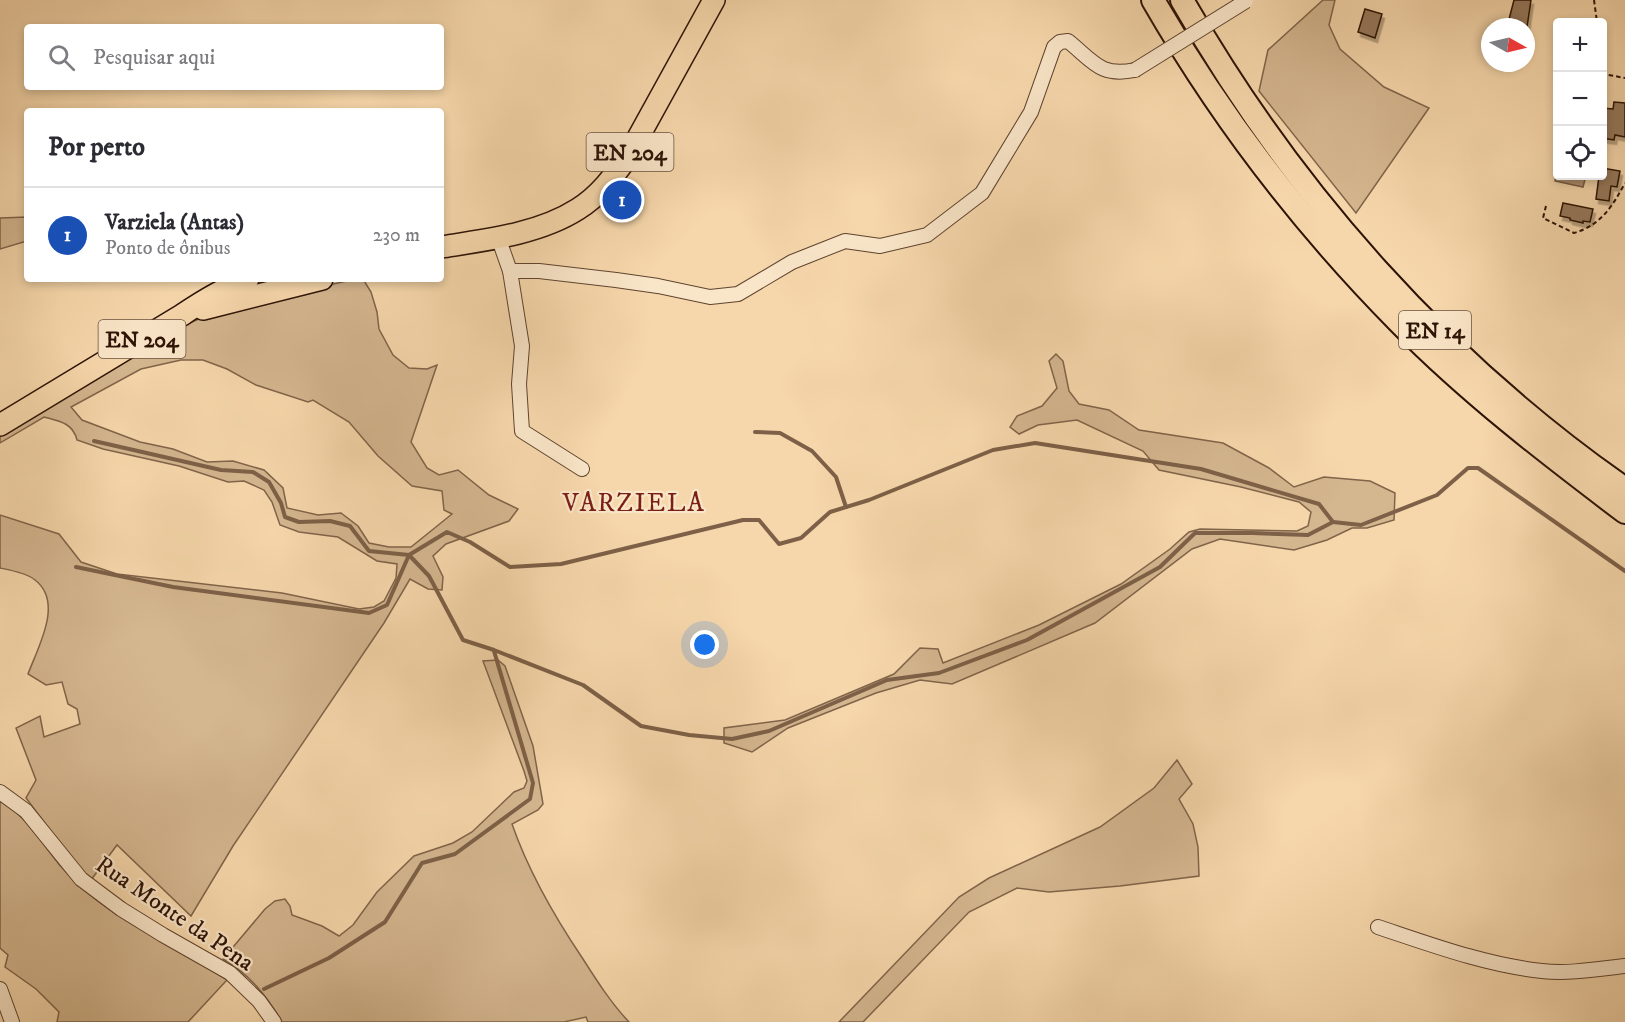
<!DOCTYPE html>
<html lang="pt">
<meta charset="utf-8">
<style>
body{margin:0;font-family:"IM FELL DW Pica",serif;background:#f2f2f3;color:#2b2b33}
.controls{position:absolute;right:18px;top:18px;display:grid;overflow:hidden;border-radius:6px;box-shadow:0 3px 9px #0003}
.controls button{width:54px;height:54px;display:grid;place-items:center;padding:0;border:0;border-bottom:2px solid #e1e1e2;background:#fff;color:#2b2b33;font:30px sans-serif}
.compass{position:absolute;left:1481px;top:18px;width:54px;height:54px;border-radius:50%;background:#fff;box-shadow:0 3px 9px #0003;rotate:98deg}
.you{position:absolute;left:705px;top:645px;width:21px;height:21px;margin:-15px;border:4px solid #fff;border-radius:50%;background:#1a73e8;box-shadow:0 0 0 9px #1a73e833}
.badge{display:grid;place-items:center;width:39px;height:39px;border-radius:50%;background:#db2777;color:#fff;font-size:20px;font-weight:700}
.pin{position:absolute;translate:-50% -50%;border:3px solid #fff;box-shadow:0 2px 6px #0006}
.list{margin:0;padding:0;list-style:none}
h2{display:flex;justify-content:space-between;align-items:center;height:78px;margin:0;padding:0 24px;font-size:26px}
h2 small{font-size:20px;font-weight:400;color:#7c7c81}
.list li{display:grid;grid-template-columns:39px 1fr auto;gap:18px;align-items:center;box-sizing:border-box;height:96px;padding:0 24px;border-top:2px solid #e1e1e2}
.list b{display:block;font-size:22px;white-space:nowrap}
.list p{margin:0;font-size:20px;white-space:nowrap;color:#7c7c81}
.list em{font-size:20px;font-style:normal;color:#7c7c81}
.icon{flex:none;width:33px;height:33px;fill:none;stroke:currentColor;stroke-width:2;stroke-linecap:round;stroke-linejoin:round}
.map{position:relative;flex:none;width:1625px;height:1022px;overflow:hidden}
.search{position:absolute;background:#fff;box-shadow:0 3px 9px #0003;left:24px;top:24px;width:420px;height:66px;display:flex;align-items:center;gap:15px;box-sizing:border-box;padding:0 21px;border-radius:6px;color:#7c7c81;font-size:22px}
.panel{position:absolute;background:#fff;box-shadow:0 3px 9px #0003;left:24px;top:108px;width:420px;height:174px;border-radius:6px}
.map>svg:first-child{display:block}
.green{fill:#d4b68f;stroke:#80644a;stroke-width:1.5;fill-rule:evenodd}
.water{fill:#b29473;stroke:#7d6047;stroke-width:1.5}
.lines{fill:none;stroke-linecap:round;stroke-linejoin:round}
.stream{stroke:#7d6047;stroke-width:4}
.building{fill:#96795c;stroke:#2d1306;stroke-width:1.5;filter:url(#shadow)}
.minor-casing{stroke:#5f442f;stroke-width:16}
.primary-casing{stroke:#2d1306;stroke-width:24}
.trunk-casing{stroke:#2d1306;stroke-width:26}
.path{stroke:#2d1306;stroke-width:2;stroke-dasharray:4.5 3;stroke-linecap:butt}
.minor{stroke:#f9e5c8;stroke-width:14}
.primary{stroke:#f6d7ab;stroke-width:21}
.trunk{stroke:#f6d7ab;stroke-width:22}
.minor-bridge-casing{stroke:#5f442f;stroke-width:16;stroke-linecap:butt}
.minor-bridge{stroke:#f9e5c8;stroke-width:14}
.labels{text-anchor:middle;stroke-width:4.5;stroke-linejoin:round;paint-order:stroke}
.shield{fill:#f9e5c8;stroke:#6a5240;stroke-width:1.5}
.shield-label{font-size:22px;font-weight:bold;fill:#2d1306}
.street-label{font-size:24px;fill:#2d1306;stroke:#f9e5c8}
.neighbourhood-label{font-size:26px;letter-spacing:1.5px;fill:#7a1f14;stroke:#f9e5c8}
</style>
<div class="map">
<svg width="1625" height="1022" viewBox="0 0 1625 1022">
<defs>
<filter id="shadow"><feDropShadow dx="2.5" dy="4.5" stdDeviation="0" flood-color="#0004"/></filter>
</defs>
<rect width="100%" height="100%" fill="#f6d7ab"/>
<filter id="stains"><feTurbulence type="fractalNoise" baseFrequency=".00333" numOctaves="4"/><feColorMatrix values="0 0 0 0 .2 0 0 0 0 .09 0 0 0 0 .02 0 0 0 .5 -.17"/></filter>
<radialGradient id="worn" r=".72"><stop offset=".6" stop-color="#630" stop-opacity="0"/><stop offset="1" stop-color="#630" stop-opacity=".3"/></radialGradient>
<g class="green">
<polygon points="1323,0 1335,0 1329,25 1340,49 1384,87 1429,108 1356,213 1259,91 1268,50"/>
<polygon points="27,217 27,241 0,249 0,218"/>
<path d="M356 279H363L371 292 377 312 379 329 393 355 409 368 427 369 437 365 411 442 427 468 439 475 458 470 489 495 518 509 509 521 446 544 433 556 443 577 442 590 428 589 410 579 384 623 233 846 191 916 117 845 91 880 75 863 26 798 36 780 16 728 40 716 44 737 80 724 77 709 68 704 62 682 46 685 28 674C38 647 64 602 35 580 27 573 10 570 0 568V515L59 534 81 562 117 574 282 593 359 609 374 607 384 601 396 578 397 564 377 561 338 537 299 532 280 525 272 502 264 490 244 481 228 482 179 466 103 449 77 440C73 423 59 421 44 417L0 443V434L182 326 228 307ZM181 360H203L227 369 256 385 308 402 313 400 349 422 378 456 412 486 442 491 444 510 452 514 411 547H389L369 543 358 526 341 513 318 515 287 508 283 488 264 470 233 461 207 462 173 449 140 442 82 420 71 407 141 369Z"/>
<polygon points="1056,354 1063,361 1069,391 1079,404 1109,410 1139,430 1223,443 1269,468 1294,487 1324,477 1370,481 1395,493 1394,520 1367,528 1352,528 1327,540 1294,550 1220,539 1192,549 1095,623 952,684 920,680 876,693 788,728 752,752 724,743 724,728 785,720 894,674 920,648 938,649 943,663 1039,625 1121,584 1170,549 1189,532 1200,529 1297,531 1308,526 1311,512 1299,502 1241,487 1159,470 1143,451 1077,420 1038,425 1019,434 1010,427 1017,416 1042,406 1057,388 1049,361"/>
<path d="M498 660 505 666 533 746 542 798 543 804 538 810 512 824C529 873 554 916 583 959 597 981 611 1003 629 1022H588L586 1017 564 1022H282C266 995 250 975 223 959L265 909 275 901 285 899 290 906 292 915 322 926 339 936 353 925 377 892 414 856 453 843 472 832 514 792 524 788 527 781 524 771 483 661Z"/>
<polygon points="1177,760 1192,784 1179,799 1193,824 1198,847 1199,876 1120,886 1049,892 1017,888 969,912 863,1022 839,1022 959,897 989,878 1100,827 1154,788"/>
<path d="M0 801C22 813 36 835 51 854 62 869 75 882 89 894 131 929 182 949 227 980L188 1022H57L59 1012 36 989 5 967 8 955 0 948Z"/>
</g>
<polygon class="water" points="1557,169 1558,176 1586,176 1583,187 1555,181"/>
<g class="lines">
<g class="stream">
<polyline points="755,432 780,433 812,451 836,477 846,507"/>
<polyline points="94,441 221,470 253,472 269,482 281,503 285,517 299,522 330,521 350,526 369,551 409,555 447,532 470,542 510,567 561,564 743,520 759,520 779,544 801,538 830,512 869,500 993,450 1035,443 1201,469 1319,504 1333,522 1361,525 1437,495 1468,468 1478,468 1625,571"/>
<polyline points="76,567 173,587 369,613 387,605 409,555 429,576 463,640 494,650 583,685 641,726 689,735 732,739 769,731 887,680 939,673 1027,640 1160,567 1195,533 1252,533 1308,535 1333,522"/>
<polyline points="264,989 329,958 385,922 422,863 455,854 530,799 533,783 494,651"/>
</g>
</g>
<g class="building">
<polygon points="1514,0 1531,0 1527,27 1507,27"/>
<polygon points="1365,9 1382,14 1375,38 1358,32"/>
<polygon points="1614,102 1625,103 1625,137 1615,135 1614,140 1602,138 1602,108 1613,109"/>
<polygon points="1602,168 1620,171 1617,187 1611,186 1609,201 1596,199 1599,176 1602,176"/>
<polygon points="1563,203 1593,209 1590,222 1583,221 1583,223 1570,220 1570,218 1560,216"/>
</g>
<g class="lines">
<g class="minor-casing">
<g id="minor">
<path d="M498 237 510 271H539L616 280 658 286 710 297 738 294 792 262 845 241 880 246 927 235 982 193 1031 112 1054 47 1060 42 1068 41C1094 62 1100 77 1135 70"/>
<polyline points="510,271 522,346 519,384 522,431 582,469"/>
<polyline points="0,792 26,811 81,879 121,909 163,935 230,973 259,1001 274,1022"/>
<path d="M1378 927C1432 945 1486 965 1542 971 1569 974 1598 969 1625 966"/>
<polyline points="0,989 12,1022"/>
</g>
</g>
<g class="primary-casing">
<g id="primary">
<path d="M441 247C486 240 539 234 578 209 599 196 614 176 628 156L714 0"/>
<polyline points="203,309 322,279"/>
<path d="M0 425 182 315C204 300 224 288 248 279"/>
</g>
</g>
<g class="trunk-casing">
<g id="trunk">
<path d="M1153 0C1221 118 1304 226 1400 323 1469 393 1547 453 1625 512"/>
<path d="M1182 0C1292 193 1443 362 1625 489"/>
</g>
</g>
<g class="path">
<polyline points="1594,0 1597,22"/>
<polyline points="1602,64 1604,74 1625,78"/>
<path d="M1546 206 1543 218 1574 233C1601 225 1612 207 1625 183"/>
</g>
<use href="#minor" class="minor"/>
<use href="#primary" class="primary"/>
<use href="#trunk" class="trunk"/>
<g class="minor-bridge-casing">
<polyline id="minor-bridge" points="1135,70 1246,1"/>
</g>
<use href="#minor-bridge" class="minor-bridge"/>
</g>
<g class="labels">
<g class="shield">
<rect x="586.5" y="133" width="87" height="38" rx="4.5"/>
<rect x="1399" y="311" width="72" height="38" rx="4.5"/>
<rect x="98.5" y="320" width="87" height="38" rx="4.5"/>
</g>
<g class="shield-label">
<text x="630" y="160">EN 204</text>
<text x="1435" y="338">EN 14</text>
<text x="142" y="347">EN 204</text>
</g>
<g class="street-label">
<text transform="translate(175 913) rotate(34)" y="8">Rua Monte da Pena</text>
</g>
<g class="neighbourhood-label">
<text x="634" y="511">VARZIELA</text>
</g>
</g>
<rect width="100%" height="100%" filter="url(#stains)"/>
<rect width="100%" height="100%" fill="url(#worn)"/>
</svg>
<div class="controls">
<button>+</button>
<button>−</button>
<button><svg class="icon" aria-label="locate" viewBox="0 0 24 24"><circle cx="12" cy="12" r="6"/><path d="M12 2v4M12 18v4M2 12h4M18 12h4"/></svg></button>
</div>
<svg class="compass" viewBox="-18 -18 36 36"><path d="M0-13l5 13h-10z" fill="#e53935"/><path d="M0 13l5-13h-10z" fill="#7c7c81"/></svg>
<div class="you"></div>
<div class="pin badge" style="left:622px;top:200px;background:#1a4fb4">1</div>
<div class="search"><svg class="icon" aria-label="search" viewBox="0 0 24 24"><circle cx="10" cy="10" r="6"/><path d="M15 15l6 6"/></svg>Pesquisar aqui</div>
<section class="panel">
<h2>Por perto<small></small></h2>
<ul class="list">
<li><span class="badge" style="background:#1a4fb4">1</span><div><b>Varziela (Antas)</b><p>Ponto de ônibus</p></div><em>230 m</em></li>
</ul>
</section>
</div>
